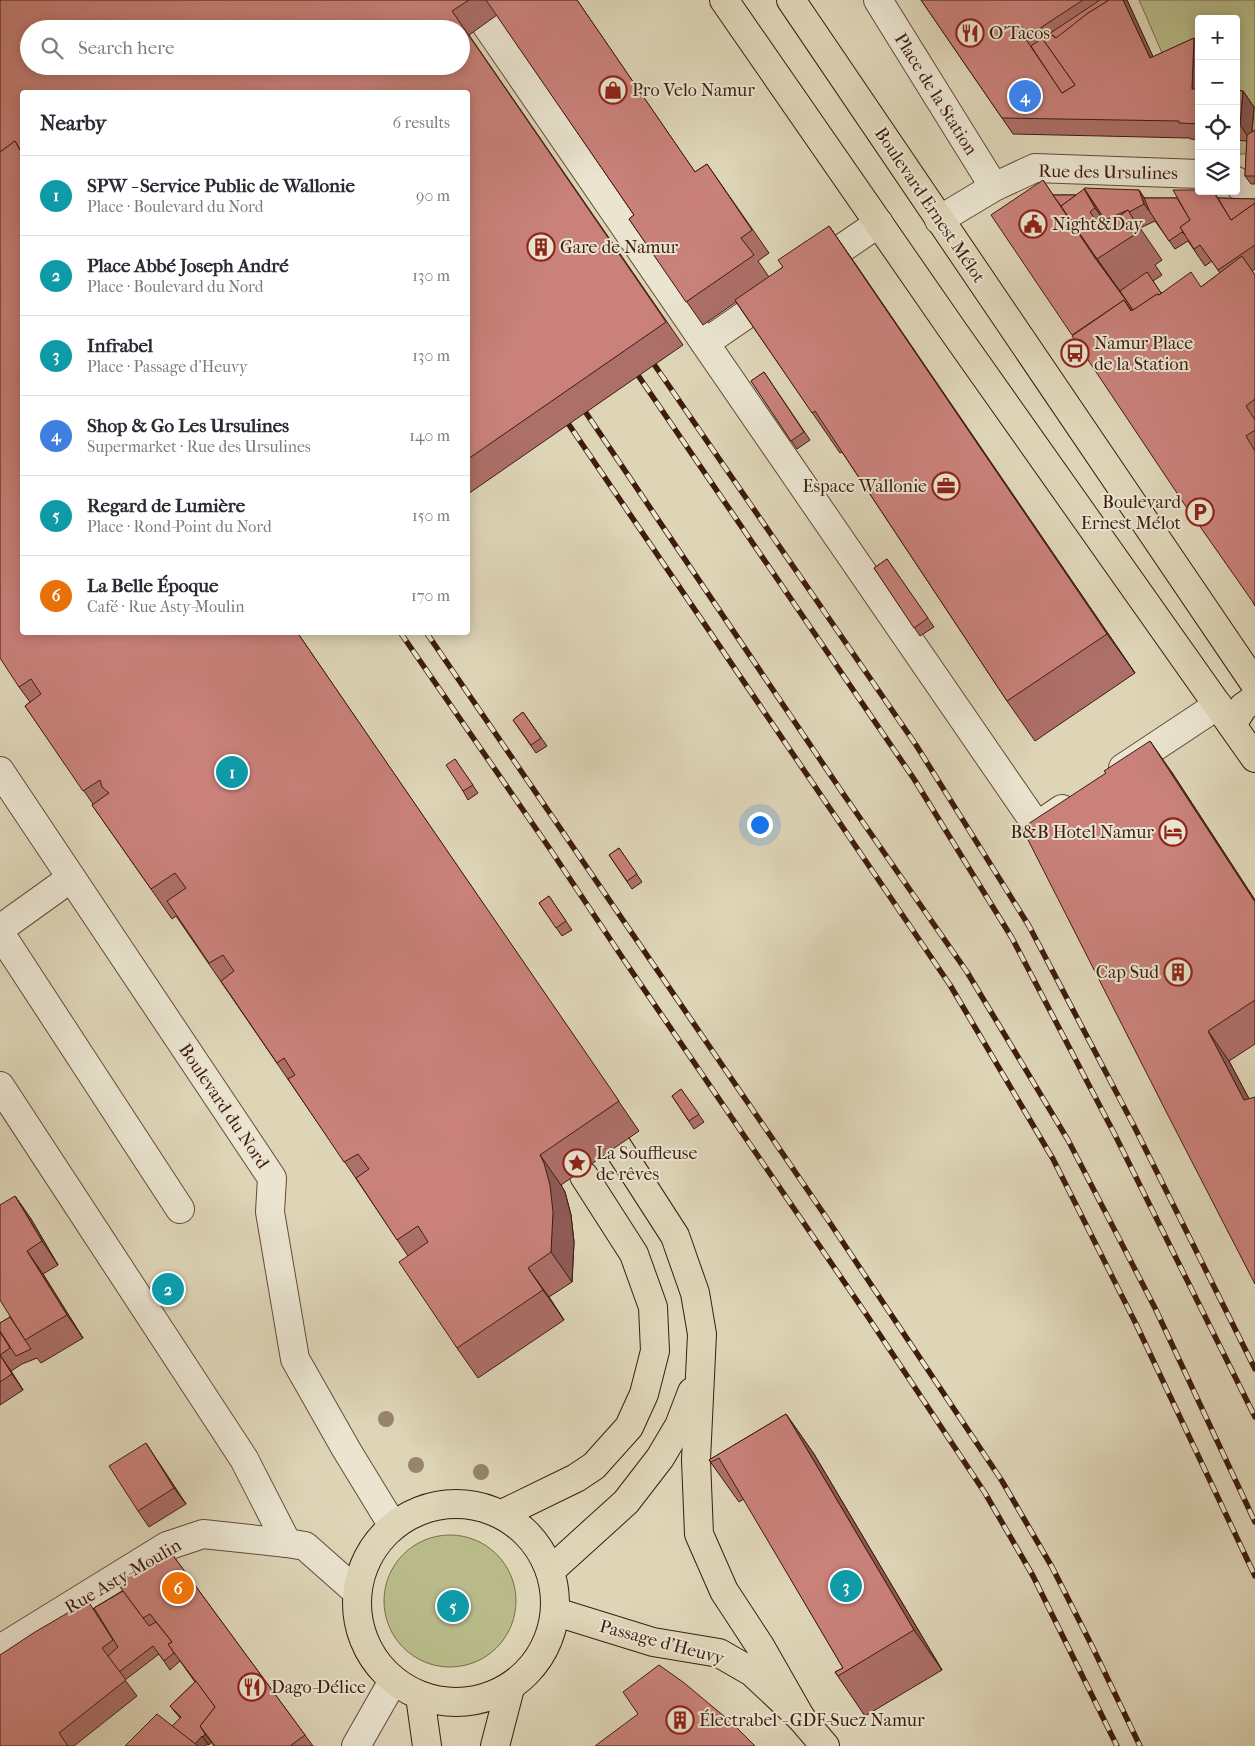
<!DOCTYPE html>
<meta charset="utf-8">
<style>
body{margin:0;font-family:"IM FELL French Canon",serif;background:#f2f2f3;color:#2b2b33}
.controls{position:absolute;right:15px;top:15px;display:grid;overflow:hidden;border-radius:5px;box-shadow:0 2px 12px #0003}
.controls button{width:45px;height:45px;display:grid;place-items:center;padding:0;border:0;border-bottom:1px solid #e1e1e2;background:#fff;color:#2b2b33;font:25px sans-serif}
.you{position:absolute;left:759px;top:824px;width:18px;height:18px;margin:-12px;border:4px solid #fff;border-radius:50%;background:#1a73e8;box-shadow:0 0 0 8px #1a73e833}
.badge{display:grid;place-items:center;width:32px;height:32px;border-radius:50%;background:#8f2418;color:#fff;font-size:16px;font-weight:700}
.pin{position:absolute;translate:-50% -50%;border:2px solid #fff;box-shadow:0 1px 5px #0006}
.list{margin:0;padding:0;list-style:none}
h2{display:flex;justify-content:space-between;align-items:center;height:65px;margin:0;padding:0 20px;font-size:21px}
h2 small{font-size:16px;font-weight:400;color:#7c7c81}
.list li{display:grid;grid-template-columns:32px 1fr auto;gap:15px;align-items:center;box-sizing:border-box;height:80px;padding:0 20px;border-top:1px solid #e1e1e2}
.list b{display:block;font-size:19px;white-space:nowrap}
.list p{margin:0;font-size:16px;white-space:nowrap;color:#7c7c81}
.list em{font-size:16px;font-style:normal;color:#7c7c81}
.icon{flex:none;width:28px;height:28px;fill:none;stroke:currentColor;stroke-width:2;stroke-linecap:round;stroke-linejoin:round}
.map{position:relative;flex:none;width:1255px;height:1746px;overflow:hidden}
.search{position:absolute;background:#fff;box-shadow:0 2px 12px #0003;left:20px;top:20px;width:450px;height:55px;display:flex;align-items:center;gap:12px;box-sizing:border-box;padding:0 18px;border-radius:28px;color:#7c7c81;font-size:19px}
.panel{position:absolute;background:#fff;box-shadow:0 2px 12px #0003;left:20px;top:90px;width:450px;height:545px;border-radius:5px}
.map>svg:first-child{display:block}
.green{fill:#b8bb89;stroke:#7b6c4c}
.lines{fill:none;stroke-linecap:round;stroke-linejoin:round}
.minor-casing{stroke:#664a38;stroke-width:30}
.major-casing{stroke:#3e1c0e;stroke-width:30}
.minor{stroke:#eae4d0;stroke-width:28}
.major{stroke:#ded5b7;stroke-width:28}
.rail-casing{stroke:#3e1c0e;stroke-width:5.5}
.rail{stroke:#eae4d0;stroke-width:4;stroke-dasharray:11;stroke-linecap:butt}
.tree{fill:#96856b}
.wall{fill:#ad6f69;stroke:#3e1c0e;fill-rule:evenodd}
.shaded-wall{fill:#8d5a55;stroke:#3e1c0e}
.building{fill:#c9817a;stroke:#3e1c0e;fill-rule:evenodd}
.labels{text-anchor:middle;stroke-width:4;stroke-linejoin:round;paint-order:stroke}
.poi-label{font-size:18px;fill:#3e1c0e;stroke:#eae4d0;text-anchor:start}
.street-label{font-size:18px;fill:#3e1c0e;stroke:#eae4d0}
</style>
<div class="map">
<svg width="1255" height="1746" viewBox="0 0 1255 1746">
<rect width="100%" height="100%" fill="#ded5b7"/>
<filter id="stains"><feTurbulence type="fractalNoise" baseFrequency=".004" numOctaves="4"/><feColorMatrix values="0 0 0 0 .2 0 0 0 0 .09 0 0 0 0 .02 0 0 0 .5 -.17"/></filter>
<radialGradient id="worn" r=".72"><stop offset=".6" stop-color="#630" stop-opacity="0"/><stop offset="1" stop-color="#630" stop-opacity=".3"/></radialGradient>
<g class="green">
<polygon points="1139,0 1255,0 1255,152 1236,155 1236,19 1199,19 1199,138"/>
<circle cx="450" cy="1601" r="66"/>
</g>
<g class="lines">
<g class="minor-casing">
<g id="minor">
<polyline points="469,0 1037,826 1062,809"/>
<polyline points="878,0 994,187"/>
<polyline points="1236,181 1246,193"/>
<polyline points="939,220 994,187 1035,168 1199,174"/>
<polyline points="813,268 879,223"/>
<polyline points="705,343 776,294"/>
<polyline points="1123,768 1218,705"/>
<polyline points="0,771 272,1178 270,1212 295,1359 346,1449 393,1526"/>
<polyline points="0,929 71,878"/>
<polyline points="0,933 180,1209"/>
<polyline points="0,1086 244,1459 287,1543"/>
<polyline points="0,1649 167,1546 203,1534 287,1543 305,1546 357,1592"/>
<polyline points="356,1746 393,1681"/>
</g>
</g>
<g class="major-casing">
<g id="major">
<polyline points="724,0 954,332 1255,758"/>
<polyline points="791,0 1255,684"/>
<polyline points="1232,725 1243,707 1253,700 1255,700"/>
<polyline points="617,1146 675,1236 695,1293 702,1334 696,1460 699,1534 724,1591 760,1646 801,1718"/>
<circle cx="456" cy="1603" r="99"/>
<polyline points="502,1514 576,1478 594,1466 629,1427 644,1394 655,1351 653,1307 634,1254 584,1176"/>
<polyline points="550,1571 626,1502 660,1458 679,1426 692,1392"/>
<polyline points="556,1612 653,1642 719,1653 752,1672 801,1718 825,1746"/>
<polyline points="420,1696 427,1746"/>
<polyline points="495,1746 510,1688"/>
</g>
</g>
<use href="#minor" class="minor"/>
<use href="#major" class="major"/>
<g class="rail-casing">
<g id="rail">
<polyline points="647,354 916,745 1029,926 1134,1126 1255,1369"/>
<polyline points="631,365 914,779 1012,938 1114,1133 1255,1417"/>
<polyline points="578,401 844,795 967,972 1068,1140 1155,1308 1255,1522"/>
<polyline points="561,413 950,985 1053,1159 1136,1324 1255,1576"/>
<polyline points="400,632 550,849 624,960 866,1314 985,1493 1033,1576 1117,1746"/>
<polyline points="426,632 826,1217 1002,1481 1052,1567 1092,1646 1140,1746"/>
</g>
</g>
<use href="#rail" class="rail"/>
</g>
<g class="tree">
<circle cx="386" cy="1419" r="8"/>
<circle cx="416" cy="1465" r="8"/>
<circle cx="481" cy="1472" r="8"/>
</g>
<g class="wall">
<polygon points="0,0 577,0 695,172 707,164 769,253 758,261 769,277 783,267 829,226 1135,673 1035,741 1007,701 842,452 840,453 736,302 703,325 629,219 634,215 497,15 469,35 683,345 468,494 468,92 22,92 22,632 297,632 639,1131 561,1185 565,1192 571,1215 574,1242 572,1282 549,1297 564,1320 478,1378 457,1348 408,1256 357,1180 176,916 172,919 92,805 93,804 25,706 30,702 19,687"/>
<polygon points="921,0 1127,0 1153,57 1194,38 1199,44 1199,140 1191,139 1189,138 1013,134"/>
<polygon points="1236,90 1243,91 1254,107 1252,132 1255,130 1255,184 1251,184 1245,176 1247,141 1236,140"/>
<path d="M1043 180 1053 195H1076L1139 190 1144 198H1177L1213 191 1218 198 1255 199V269L1252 271 1255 275V606ZM1155 221 1175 249 1188 241 1205 266 1212 261 1220 273 1201 287 1161 293 1153 281 1162 275 1155 265 1162 260 1140 228ZM1081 235 1097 259 1127 301 1104 269Z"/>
<polygon points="764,372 810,440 797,449 751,381"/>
<polygon points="887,559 934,627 920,636 874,568"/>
<polygon points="523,712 547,746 536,753 513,720"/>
<polygon points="455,759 478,793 468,800 463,791"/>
<polygon points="1171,771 1255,900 1255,1044 1229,1061 1249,1099 1255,1284 1106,773"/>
<polygon points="619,848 642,882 632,889 609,855"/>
<polygon points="549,896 572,930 562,936 539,903"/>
<polygon points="681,1089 704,1122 694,1129 672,1096"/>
<polygon points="15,1196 31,1219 58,1265 43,1274 83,1338 41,1363 37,1358 22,1364 11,1371 23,1390 0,1405 0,1323 10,1317"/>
<polygon points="786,1414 814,1454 942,1670 865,1716 835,1672 843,1668 744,1499 739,1502 709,1460"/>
<polygon points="157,1460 186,1504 149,1527 138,1511"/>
<polygon points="169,1550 313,1746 214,1746 211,1742 209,1745 172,1726 180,1718 170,1706 195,1682 180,1661 170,1670 159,1654 125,1680 137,1696 74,1746 0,1746 94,1608 123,1591"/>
</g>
<g class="shaded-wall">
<polygon points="1123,0 1127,0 1161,74 1150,58"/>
<polygon points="1194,38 1199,44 1199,98 1192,89"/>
<polygon points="1243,91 1254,107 1251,141 1240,125"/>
<polygon points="1084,189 1115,234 1118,240 1095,208"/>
<polygon points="1139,190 1150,206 1156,220 1144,204"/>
<polygon points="829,226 857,266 1135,673 1107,634"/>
<polygon points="1150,741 1171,771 1255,900 1255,902"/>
<polygon points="1208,1031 1229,1061 1255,1110 1244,1100"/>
<polygon points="540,1155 561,1185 565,1192 571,1215 574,1242 572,1282 551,1252"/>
<polygon points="15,1196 31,1219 58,1265 42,1241"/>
<polygon points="27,1251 43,1274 83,1338 67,1315"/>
<polygon points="528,1268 549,1297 564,1320 543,1290"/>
<polygon points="0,1355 11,1371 23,1390 12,1374"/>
<polygon points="786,1414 814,1454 942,1670 914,1630"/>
<polygon points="146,1443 157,1460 186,1504 174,1488"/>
<polygon points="205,1734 211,1742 209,1745 203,1737"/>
<polygon points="202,1736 208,1744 206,1746 193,1746"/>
</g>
<g class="building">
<path d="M0 0H469L452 11 666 322 468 459V92H22V153L15 141 0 152ZM29 29H461V66H29Z"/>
<polygon points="486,0 577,0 695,172 707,164 752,230 741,238 754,255 686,302 629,219 634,215"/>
<polygon points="921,0 1083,0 1025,38 1062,93 1075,85 1044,41 1053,35 1055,38 1088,13 1109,0 1123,0 1150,58 1194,38 1192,89 1199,89 1199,124 1179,123 1179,121 1002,118"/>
<polygon points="1100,0 1109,0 1088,13 1056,38 1053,35 1044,41 1075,85 1062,93 1031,46"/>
<polygon points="1236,90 1243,91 1240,125 1236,125"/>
<polygon points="1255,130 1255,176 1245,176 1247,135"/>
<polygon points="15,141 22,154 22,632 297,632 619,1101 540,1155 544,1163 550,1185 553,1212 551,1252 528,1268 543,1290 457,1348 399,1262 428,1242 418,1226 397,1240 356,1178 369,1169 358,1154 344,1162 288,1079 295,1075 284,1058 277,1063 221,981 234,971 223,955 209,963 167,901 186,888 175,873 151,889 92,805 109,793 102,787 100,780 83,791 25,706 41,694 31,679 19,687 0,658 0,152"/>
<polygon points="1043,180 1095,258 1133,310 1132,311 1124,300 1072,335 991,215"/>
<polygon points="1084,188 1139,190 1144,204 1129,212 1128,210 1105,220"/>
<polygon points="1084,189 1095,208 1090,212 1102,228 1128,210 1134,220 1127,225 1134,235 1097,259 1061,206"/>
<polygon points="1173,190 1199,190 1199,191 1213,191 1231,220 1255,203 1255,245 1218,270 1200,245 1194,249 1180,227 1190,220"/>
<polygon points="1053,195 1076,195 1061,206"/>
<polygon points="1144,198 1177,198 1190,220 1180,227 1185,235 1182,232 1169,241 1150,212"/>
<polygon points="1218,198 1255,199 1255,203 1231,220"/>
<polygon points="829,226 1107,634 1007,701 815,411 812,413 735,300 783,267 778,260"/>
<polygon points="1242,256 1255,275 1255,399 1246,406 1255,420 1255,430 1246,436 1255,451 1255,605 1187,508 1072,336 1124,300 1131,311 1157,294 1159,295 1191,272 1201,287"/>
<polygon points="1147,272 1161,293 1159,295 1157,294 1133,310 1120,291"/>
<polygon points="764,372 804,432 791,441 751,381"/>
<polygon points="887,559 928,618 914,628 874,568"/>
<polygon points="523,712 541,738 531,745 513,720"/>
<polygon points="1150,741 1255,902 1255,1000 1208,1031 1244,1100 1255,1097 1255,1284 1173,1125 1022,828 1106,773 1104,771"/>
<polygon points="455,759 473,785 463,791 446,765"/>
<polygon points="619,848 637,874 627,881 609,855"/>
<polygon points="549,896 566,921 556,928 539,903"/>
<polygon points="681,1089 699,1114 689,1121 672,1096"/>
<polygon points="15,1196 42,1241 27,1251 67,1315 25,1340 0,1300 0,1205"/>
<polygon points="10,1317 31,1349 16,1356 0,1331 0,1323"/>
<polygon points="0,1332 10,1348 0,1355 12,1374 0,1382"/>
<polygon points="786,1414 914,1630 838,1676 835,1672 843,1668 719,1458 711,1462 709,1460"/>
<polygon points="146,1443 174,1488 138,1511 109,1466"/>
<polygon points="169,1550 305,1735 290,1746 215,1746 200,1726 215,1707 169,1646 168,1644 172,1642 150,1614 143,1618 117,1583"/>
<polygon points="123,1591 149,1626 156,1622 172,1642 168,1644 174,1653 164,1661 153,1646 119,1672 108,1656 118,1647 94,1608"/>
<polygon points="88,1601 113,1640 102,1648 126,1680 59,1733 68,1746 0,1746 0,1655 35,1632"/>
<polygon points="659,1665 683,1682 731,1722 755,1746 595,1746 638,1714 623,1692"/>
<polygon points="196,1681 215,1707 200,1726 205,1734 203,1737 202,1736 195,1744 172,1726 181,1717 170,1706"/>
<polygon points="157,1714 198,1746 125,1746"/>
</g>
<defs>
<g id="restaurant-ring" transform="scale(1.4375)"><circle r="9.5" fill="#eae4d0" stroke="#8f2418" stroke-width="1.5"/><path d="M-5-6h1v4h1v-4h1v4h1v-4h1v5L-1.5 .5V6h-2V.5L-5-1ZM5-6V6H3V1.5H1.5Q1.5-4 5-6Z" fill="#8f2418"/></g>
<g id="shop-ring" transform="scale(1.4375)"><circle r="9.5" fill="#eae4d0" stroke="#8f2418" stroke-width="1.5"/><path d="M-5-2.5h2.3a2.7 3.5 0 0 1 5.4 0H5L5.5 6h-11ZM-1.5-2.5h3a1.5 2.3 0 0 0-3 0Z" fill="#8f2418"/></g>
<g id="civic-ring" transform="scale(1.4375)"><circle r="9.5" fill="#eae4d0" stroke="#8f2418" stroke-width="1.5"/><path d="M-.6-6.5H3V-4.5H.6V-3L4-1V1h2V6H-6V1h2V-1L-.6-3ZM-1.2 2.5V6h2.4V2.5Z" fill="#8f2418"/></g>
<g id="building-ring" transform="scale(1.4375)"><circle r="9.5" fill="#eae4d0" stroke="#8f2418" stroke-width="1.5"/><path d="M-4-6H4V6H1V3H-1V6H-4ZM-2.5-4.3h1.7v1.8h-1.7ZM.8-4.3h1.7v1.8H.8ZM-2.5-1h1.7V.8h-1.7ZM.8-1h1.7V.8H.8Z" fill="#8f2418"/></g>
<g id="bus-ring" transform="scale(1.4375)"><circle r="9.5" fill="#eae4d0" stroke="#8f2418" stroke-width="1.5"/><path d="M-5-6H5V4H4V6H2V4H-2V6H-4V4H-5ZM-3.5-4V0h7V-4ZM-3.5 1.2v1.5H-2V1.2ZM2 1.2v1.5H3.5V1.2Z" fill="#8f2418"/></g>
<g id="office-ring" transform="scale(1.4375)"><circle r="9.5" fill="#eae4d0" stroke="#8f2418" stroke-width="1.5"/><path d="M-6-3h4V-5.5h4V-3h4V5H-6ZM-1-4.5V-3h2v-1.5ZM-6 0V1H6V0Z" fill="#8f2418"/></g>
<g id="parking-ring" transform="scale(1.4375)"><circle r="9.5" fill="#eae4d0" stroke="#8f2418" stroke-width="1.5"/><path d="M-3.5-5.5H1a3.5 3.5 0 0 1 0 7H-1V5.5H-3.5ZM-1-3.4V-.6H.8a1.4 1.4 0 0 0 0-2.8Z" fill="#8f2418"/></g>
<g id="hotel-ring" transform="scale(1.4375)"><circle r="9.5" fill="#eae4d0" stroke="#8f2418" stroke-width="1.5"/><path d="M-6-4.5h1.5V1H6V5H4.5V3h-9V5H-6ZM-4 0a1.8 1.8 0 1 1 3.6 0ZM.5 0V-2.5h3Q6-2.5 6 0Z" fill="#8f2418"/></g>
<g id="sight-ring" transform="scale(1.4375)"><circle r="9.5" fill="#eae4d0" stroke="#8f2418" stroke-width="1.5"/><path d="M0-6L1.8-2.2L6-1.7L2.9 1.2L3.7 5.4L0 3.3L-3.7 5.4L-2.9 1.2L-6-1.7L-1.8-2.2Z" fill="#8f2418"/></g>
</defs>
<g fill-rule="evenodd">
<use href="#restaurant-ring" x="970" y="33"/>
<use href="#shop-ring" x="613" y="90"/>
<use href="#civic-ring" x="1033" y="224"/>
<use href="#building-ring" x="541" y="247"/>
<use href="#bus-ring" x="1075" y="353"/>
<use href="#office-ring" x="946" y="486"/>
<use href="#parking-ring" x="1200" y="512"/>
<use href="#hotel-ring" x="1173" y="832"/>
<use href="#building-ring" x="1178" y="972"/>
<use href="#sight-ring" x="577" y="1163"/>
<use href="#restaurant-ring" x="252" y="1687"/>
<use href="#building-ring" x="680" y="1720"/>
</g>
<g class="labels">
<g class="poi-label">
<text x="989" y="39">O'Tacos</text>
<text x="632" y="96">Pro Velo Namur</text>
<text x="1052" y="230">Night&amp;Day</text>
<text x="560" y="253">Gare de Namur</text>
<text x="1094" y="349">Namur Place<tspan x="1094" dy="21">de la Station</tspan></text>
<text x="927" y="492" text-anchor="end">Espace Wallonie</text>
<text x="1181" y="508" text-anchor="end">Boulevard<tspan x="1181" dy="21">Ernest Mélot</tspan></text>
<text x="1154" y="838" text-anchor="end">B&amp;B Hotel Namur</text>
<text x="1159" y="978" text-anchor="end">Cap Sud</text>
<text x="596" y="1159">La Souffleuse<tspan x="596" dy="21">de rêves</tspan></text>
<text x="271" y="1693">Dago-Délice</text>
<text x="699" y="1726">Électrabel - GDF-Suez Namur</text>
</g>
<g class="street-label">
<text transform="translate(936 94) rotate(58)" y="6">Place de la Station</text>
<text transform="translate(1108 172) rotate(1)" y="6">Rue des Ursulines</text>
<text transform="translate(930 205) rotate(56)" y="6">Boulevard Ernest Mélot</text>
<text transform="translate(224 1106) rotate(56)" y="6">Boulevard du Nord</text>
<text transform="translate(123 1576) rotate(-30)" y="6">Rue Asty-Moulin</text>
<text transform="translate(662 1642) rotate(15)" y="6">Passage d'Heuvy</text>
</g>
</g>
<rect width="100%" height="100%" filter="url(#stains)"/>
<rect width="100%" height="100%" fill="url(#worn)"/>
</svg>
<div class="controls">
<button>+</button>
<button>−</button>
<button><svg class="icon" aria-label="locate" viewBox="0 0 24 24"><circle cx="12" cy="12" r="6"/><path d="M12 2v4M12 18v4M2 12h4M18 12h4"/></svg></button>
<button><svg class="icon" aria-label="layers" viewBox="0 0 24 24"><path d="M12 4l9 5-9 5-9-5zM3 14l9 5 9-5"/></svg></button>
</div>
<div class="you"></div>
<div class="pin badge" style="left:232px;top:772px;background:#0f9aa8">1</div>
<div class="pin badge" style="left:168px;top:1289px;background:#0f9aa8">2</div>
<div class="pin badge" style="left:846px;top:1586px;background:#0f9aa8">3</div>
<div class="pin badge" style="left:1025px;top:96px;background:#3f7fe0">4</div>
<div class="pin badge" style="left:453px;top:1606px;background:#0f9aa8">5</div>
<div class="pin badge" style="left:178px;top:1588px;background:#e8710a">6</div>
<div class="search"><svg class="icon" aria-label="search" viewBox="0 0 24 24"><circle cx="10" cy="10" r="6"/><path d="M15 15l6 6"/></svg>Search here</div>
<section class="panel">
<h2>Nearby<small>6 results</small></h2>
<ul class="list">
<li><span class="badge" style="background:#0f9aa8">1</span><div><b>SPW - Service Public de Wallonie</b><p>Place · Boulevard du Nord</p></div><em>90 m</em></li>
<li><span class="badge" style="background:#0f9aa8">2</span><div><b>Place Abbé Joseph André</b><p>Place · Boulevard du Nord</p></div><em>130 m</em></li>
<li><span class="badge" style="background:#0f9aa8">3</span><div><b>Infrabel</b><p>Place · Passage d'Heuvy</p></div><em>130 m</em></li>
<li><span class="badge" style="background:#3f7fe0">4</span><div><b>Shop &amp; Go Les Ursulines</b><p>Supermarket · Rue des Ursulines</p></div><em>140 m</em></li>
<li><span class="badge" style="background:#0f9aa8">5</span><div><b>Regard de Lumière</b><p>Place · Rond-Point du Nord</p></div><em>150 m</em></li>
<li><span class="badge" style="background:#e8710a">6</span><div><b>La Belle Époque</b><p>Café · Rue Asty-Moulin</p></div><em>170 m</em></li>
</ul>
</section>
</div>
